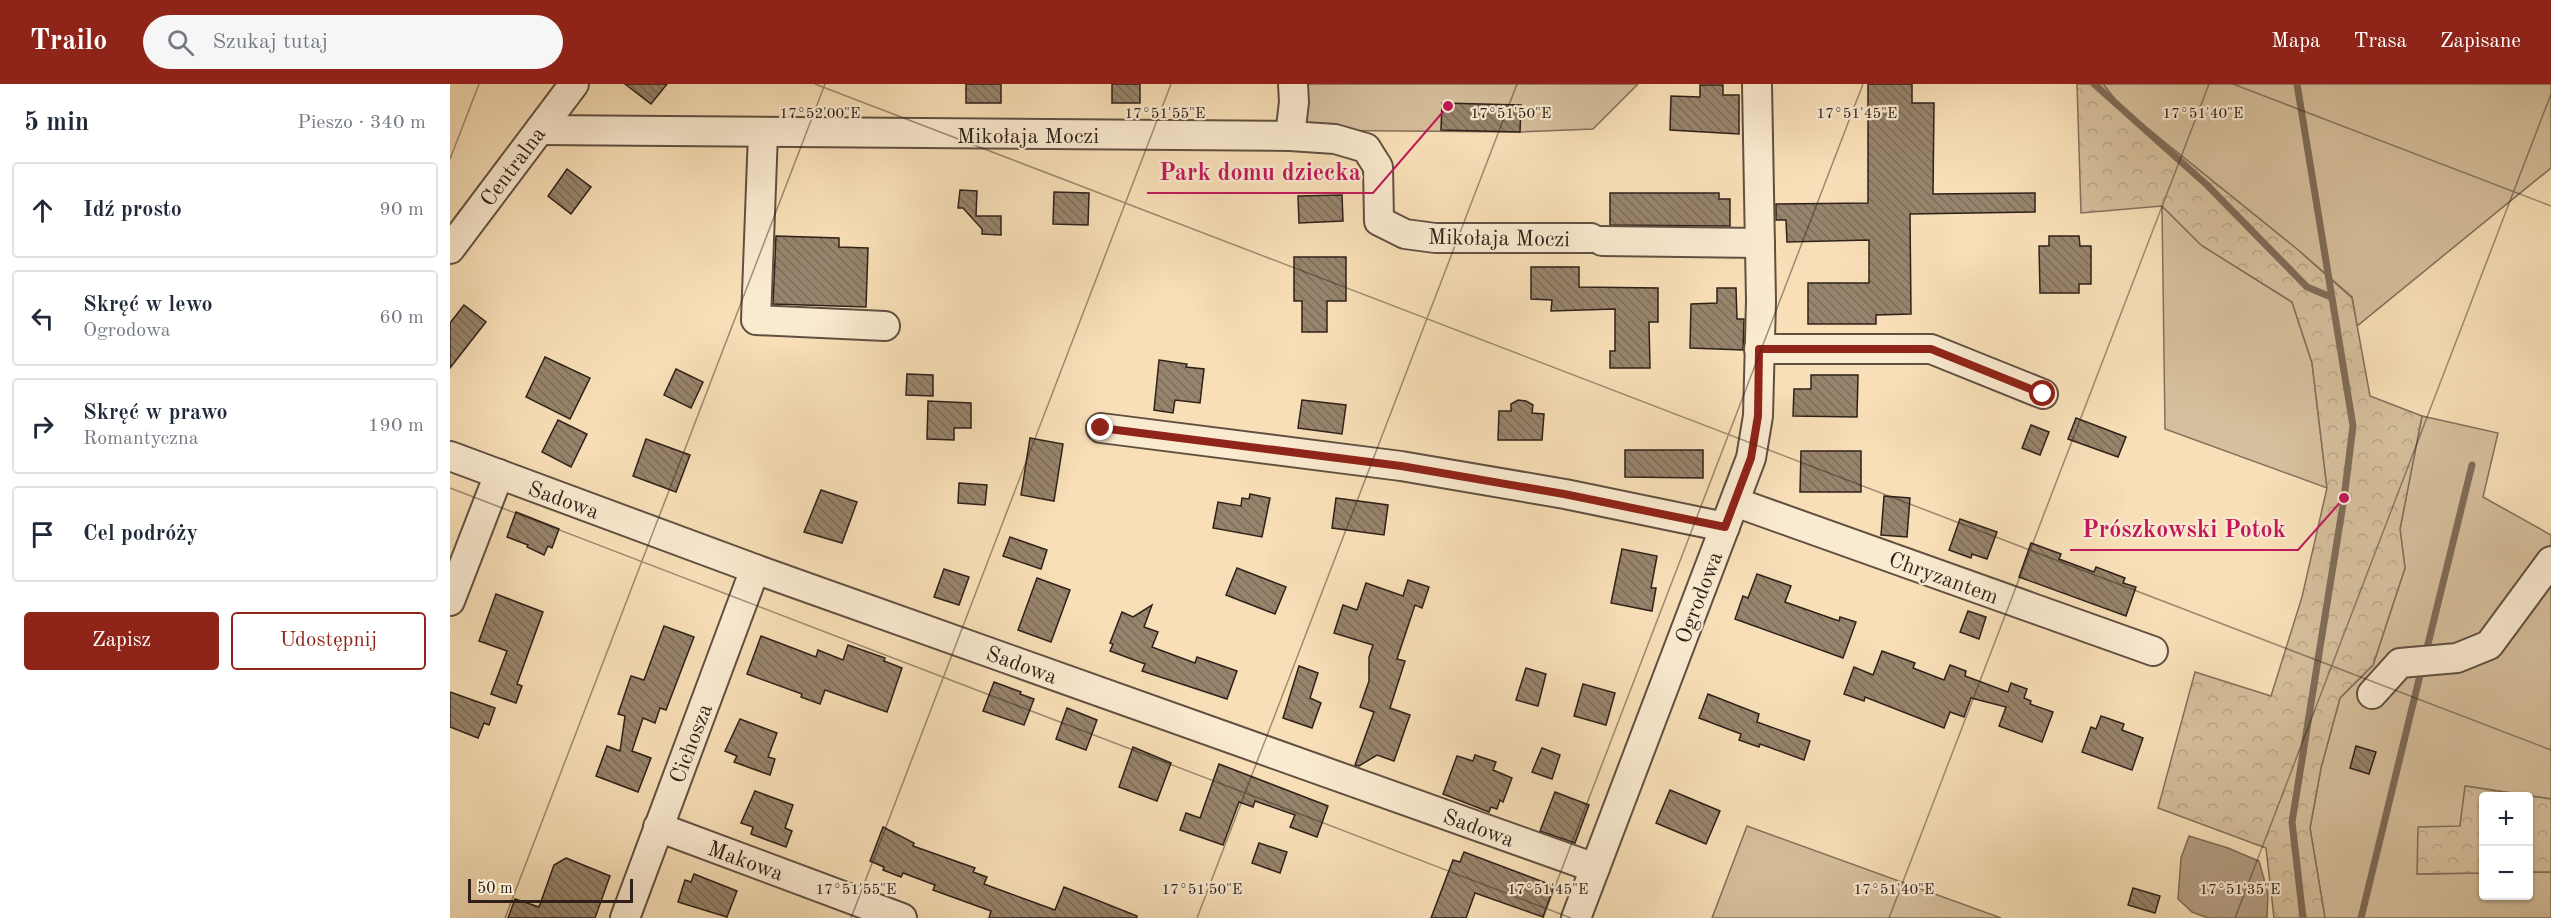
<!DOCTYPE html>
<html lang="pl">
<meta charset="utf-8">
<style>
body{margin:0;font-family:"Old Standard TT",serif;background:#f6f6f7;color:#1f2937}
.controls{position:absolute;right:18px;bottom:18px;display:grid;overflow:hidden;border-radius:6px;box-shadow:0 2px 4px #0004}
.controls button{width:54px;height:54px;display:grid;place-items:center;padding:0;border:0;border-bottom:2px solid #e0e1e3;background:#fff;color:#1f2937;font:30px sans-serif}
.scale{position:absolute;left:18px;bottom:15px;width:165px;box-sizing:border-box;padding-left:6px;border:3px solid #2f211a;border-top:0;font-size:16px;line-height:21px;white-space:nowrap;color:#2f211a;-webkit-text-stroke:4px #faead0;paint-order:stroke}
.stop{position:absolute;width:18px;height:18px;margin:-14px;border:4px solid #8f2418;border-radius:50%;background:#fff}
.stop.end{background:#8f2418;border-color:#fff;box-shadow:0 2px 6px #0008}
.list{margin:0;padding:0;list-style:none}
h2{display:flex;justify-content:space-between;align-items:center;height:78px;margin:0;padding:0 24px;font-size:26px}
h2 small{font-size:20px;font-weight:400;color:#747a83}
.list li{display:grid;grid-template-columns:39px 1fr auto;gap:18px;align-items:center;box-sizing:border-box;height:96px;margin:0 12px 12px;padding:0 12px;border:2px solid #e0e1e3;border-radius:6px}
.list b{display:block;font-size:22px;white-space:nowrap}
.list p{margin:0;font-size:20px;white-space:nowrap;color:#747a83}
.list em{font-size:20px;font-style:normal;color:#747a83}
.actions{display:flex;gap:12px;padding:18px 24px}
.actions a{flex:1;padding:14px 0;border:2px solid #8f2418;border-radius:6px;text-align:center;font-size:21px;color:#8f2418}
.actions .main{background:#8f2418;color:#fff}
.icon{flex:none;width:33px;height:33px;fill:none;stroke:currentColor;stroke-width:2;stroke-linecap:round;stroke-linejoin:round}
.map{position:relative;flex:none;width:2101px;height:834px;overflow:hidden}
header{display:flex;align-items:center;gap:36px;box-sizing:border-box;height:84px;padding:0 30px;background:#8f2418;color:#fff}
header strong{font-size:28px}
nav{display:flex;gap:33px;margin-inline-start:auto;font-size:21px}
.search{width:420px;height:54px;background:#f6f6f7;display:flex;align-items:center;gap:15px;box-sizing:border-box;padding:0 21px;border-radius:33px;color:#747a83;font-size:22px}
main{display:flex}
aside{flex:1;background:#fff}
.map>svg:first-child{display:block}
.green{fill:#d6bf9c;stroke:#82705b;stroke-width:1.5}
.forest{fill:url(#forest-crowns);stroke:#82705b;stroke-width:1.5}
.water{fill:#b49e82;stroke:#7f6c58;stroke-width:1.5}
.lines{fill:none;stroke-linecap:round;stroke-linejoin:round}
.stream{stroke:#7f6c58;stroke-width:7}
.building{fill:url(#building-back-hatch);stroke:#2f211a;stroke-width:1.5}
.minor-casing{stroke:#615041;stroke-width:32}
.minor{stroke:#faead0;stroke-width:28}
.route{stroke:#8f2418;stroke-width:8}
.ticks{fill:none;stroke:#2f211a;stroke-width:1.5;stroke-opacity:0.45}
.labels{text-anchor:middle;stroke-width:4.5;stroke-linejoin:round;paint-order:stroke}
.street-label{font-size:22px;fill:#2f211a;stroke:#faead0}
.ticks-label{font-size:15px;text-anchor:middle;fill:#2f211a;stroke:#faead0;stroke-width:4.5;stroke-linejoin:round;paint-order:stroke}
.leader{fill:none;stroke:#c2185b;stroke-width:2}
.callout-dot{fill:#c2185b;stroke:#faead0;stroke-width:2}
.callout-label{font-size:24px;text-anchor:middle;font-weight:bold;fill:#c2185b;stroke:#faead0;stroke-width:4.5;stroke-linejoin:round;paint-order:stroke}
</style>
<header>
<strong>Trailo</strong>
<div class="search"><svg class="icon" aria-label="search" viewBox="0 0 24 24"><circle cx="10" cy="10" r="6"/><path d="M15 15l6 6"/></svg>Szukaj tutaj</div>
<nav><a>Mapa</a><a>Trasa</a><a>Zapisane</a></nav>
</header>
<main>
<aside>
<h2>5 min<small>Pieszo · 340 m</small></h2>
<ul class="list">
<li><svg class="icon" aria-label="ahead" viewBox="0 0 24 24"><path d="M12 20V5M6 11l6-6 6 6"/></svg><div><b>Idź prosto</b></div><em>90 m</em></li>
<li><svg class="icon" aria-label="left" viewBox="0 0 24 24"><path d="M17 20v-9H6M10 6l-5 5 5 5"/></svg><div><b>Skręć w lewo</b><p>Ogrodowa</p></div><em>60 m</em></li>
<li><svg class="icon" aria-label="right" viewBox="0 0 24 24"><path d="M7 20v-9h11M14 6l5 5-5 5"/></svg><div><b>Skręć w prawo</b><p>Romantyczna</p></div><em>190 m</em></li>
<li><svg class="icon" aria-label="arrive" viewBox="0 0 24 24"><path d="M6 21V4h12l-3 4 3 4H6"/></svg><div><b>Cel podróży</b></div></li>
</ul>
<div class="actions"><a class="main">Zapisz</a><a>Udostępnij</a></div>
</aside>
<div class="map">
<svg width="2101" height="834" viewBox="0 0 2101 834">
<defs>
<pattern id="forest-crowns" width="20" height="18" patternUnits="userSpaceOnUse" patternTransform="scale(1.5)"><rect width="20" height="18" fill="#d6bf9c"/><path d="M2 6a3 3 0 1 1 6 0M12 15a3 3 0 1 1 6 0" fill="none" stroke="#b8a486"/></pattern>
<pattern id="building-back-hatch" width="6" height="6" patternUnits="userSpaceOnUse" patternTransform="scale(1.5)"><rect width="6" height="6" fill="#98846c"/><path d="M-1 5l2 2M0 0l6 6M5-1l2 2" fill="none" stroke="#7c6c58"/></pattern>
</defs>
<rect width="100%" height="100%" fill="#f8dfb7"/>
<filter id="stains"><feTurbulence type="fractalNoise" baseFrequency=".00333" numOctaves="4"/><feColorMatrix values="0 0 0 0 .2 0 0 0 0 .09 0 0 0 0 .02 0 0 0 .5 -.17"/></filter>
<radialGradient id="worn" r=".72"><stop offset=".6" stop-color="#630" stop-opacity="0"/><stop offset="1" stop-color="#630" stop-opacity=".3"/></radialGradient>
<g class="green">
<polygon points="830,0 1188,0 1143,45 1070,48 832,46"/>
<polygon points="1653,0 2101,0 2101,84 1907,242 1902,213 1854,171 1671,23"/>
<polygon points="1712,122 1751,161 1842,218 1862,279 1877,404 1715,345"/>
<polygon points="1972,332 2048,349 2033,413 2101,451 2101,715 2016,702 2010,742 1967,790 2033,789 2034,812 2078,812 2079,788 2101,788 2101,834 1875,834 1860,744 1871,684 1890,614 1923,581 1955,484 1950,445"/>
<polygon points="1297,742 1551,834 1262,834"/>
</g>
<g class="forest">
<polygon points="1627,0 1653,0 1671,23 1847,165 1902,214 1920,312 1972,332 1950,445 1955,484 1923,581 1890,614 1871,684 1860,744 1875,834 1824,834 1816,764 1708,724 1745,588 1821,612 1852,513 1877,404 1862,279 1842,218 1751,161 1712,122 1631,129"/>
<polygon points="2015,702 2101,715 2101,788 2079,788 2078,712 2034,712 2033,789 1967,790 1968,743 2010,742"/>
</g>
<polygon class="water" points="1739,752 1778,764 1809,777 1818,809 1817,834 1758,834 1742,828 1728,815 1731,774"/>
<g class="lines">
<g class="stream">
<polyline points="1644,0 1757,101 1857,203 1881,213"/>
<polyline points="1847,0 1903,342 1894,414 1842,738 1853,834"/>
<polyline points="1976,568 2022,381"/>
<polyline points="1911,834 1972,583"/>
</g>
</g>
<g class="building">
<polygon points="175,0 217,0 201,20"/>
<rect x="516" y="0" width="35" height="19"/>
<rect x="662" y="0" width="28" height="19"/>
<polygon points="1418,0 1462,0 1462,19 1484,19 1483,110 1585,109 1585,128 1460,130 1461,230 1426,231 1426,240 1358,240 1358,199 1419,199 1419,156 1337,158 1336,136 1326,136 1326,120 1418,119"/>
<polygon points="1250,1 1273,1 1273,11 1289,11 1289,50 1220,46 1221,12 1250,13"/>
<polygon points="992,19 1071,21 1070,48 991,46"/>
<polygon points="117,85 141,103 121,130 98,112"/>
<polygon points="510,106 527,107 526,132 551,132 551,151 532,150 532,145 513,124 508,124"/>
<polygon points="604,108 639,109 638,141 603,140"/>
<polygon points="1160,109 1269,109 1269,115 1280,115 1280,142 1160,141"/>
<polygon points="892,111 893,137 849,139 848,112"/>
<polygon points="326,152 389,154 389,163 418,164 416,223 323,220"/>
<polygon points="1599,152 1629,152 1630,162 1641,162 1641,200 1629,200 1629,209 1590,209 1589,162 1599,162"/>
<polygon points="844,173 896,173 896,217 877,217 877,248 852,248 852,217 844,217"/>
<polygon points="1081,183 1129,183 1129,203 1208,204 1208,238 1199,238 1200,284 1160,284 1160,267 1165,267 1165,225 1101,227 1102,216 1081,215"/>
<polygon points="1267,204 1286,204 1287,235 1294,235 1293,266 1240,264 1241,220 1267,219"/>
<polygon points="14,221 36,238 0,284 0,239"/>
<polygon points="95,273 140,294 120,335 76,313"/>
<polygon points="709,276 737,280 736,283 754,285 750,319 725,316 723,329 704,326"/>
<polygon points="226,285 253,298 241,324 214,311"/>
<polygon points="457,290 483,291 483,312 456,311"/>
<polygon points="1361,291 1408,291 1407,333 1343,332 1344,305 1361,305"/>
<polygon points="852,316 896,321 892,350 848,344"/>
<polygon points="1068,316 1076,317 1083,321 1082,329 1094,330 1092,356 1048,356 1049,327 1061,327 1061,320"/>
<polygon points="478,317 521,319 521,344 504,344 504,356 477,355"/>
<polygon points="1626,334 1676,353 1668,373 1618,355"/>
<polygon points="108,336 137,350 121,383 92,368"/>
<polygon points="1581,341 1599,348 1590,371 1572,364"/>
<polygon points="580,354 613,360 604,417 571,411"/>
<polygon points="196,355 240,371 226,408 183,392"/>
<polygon points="1175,366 1253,366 1253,394 1175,393"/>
<polygon points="1351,367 1411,367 1411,408 1350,408"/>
<polygon points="509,399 537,401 535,421 508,419"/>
<polygon points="371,406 407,418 392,459 354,448"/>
<polygon points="800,410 820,414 812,453 763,444 768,418 791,422 792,414 799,415"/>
<polygon points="1434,412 1460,414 1457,453 1431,451"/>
<polygon points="886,414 938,421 934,451 882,444"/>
<polygon points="66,428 109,445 102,464 98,462 94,471 77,463 78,461 57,453"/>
<polygon points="1510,435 1547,448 1537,475 1522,470 1521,474 1499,466"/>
<polygon points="560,453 597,466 591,485 553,472"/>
<polygon points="1581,459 1611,470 1609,475 1644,488 1646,483 1675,494 1673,499 1686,503 1676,532 1569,493"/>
<polygon points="1172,465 1207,472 1201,504 1206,504 1202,527 1161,519"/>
<polygon points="787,484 836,503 825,530 776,511"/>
<polygon points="494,485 519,493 509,521 484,513"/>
<polygon points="1307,490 1341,502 1335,518 1389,537 1390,533 1406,538 1393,574 1285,535 1293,512 1298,514"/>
<polygon points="587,494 620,506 601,558 568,546"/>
<polygon points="958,496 979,503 972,524 965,521 947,575 955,577 940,624 960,631 944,677 927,671 909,682 905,681 924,628 910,623 919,597 919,573 923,561 884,549 893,521 907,526 916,499 953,512"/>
<polygon points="46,510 93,528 67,600 72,602 66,619 41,610 57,567 29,557"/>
<polygon points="702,521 694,543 708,548 702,563 745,579 747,573 787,587 777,615 692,587 695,580 660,567 663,560 660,559 672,528 683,533"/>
<polygon points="1518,527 1536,533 1529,555 1510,548"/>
<polygon points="214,542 244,553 216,626 210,624 205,639 193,634 182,667 201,674 188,708 146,692 157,662 170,667 175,632 168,630 181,592 194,596"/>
<polygon points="311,552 366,573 368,566 393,576 398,561 435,574 434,577 452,584 437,628 375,606 370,620 351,613 352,610 297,590"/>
<polygon points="1432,567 1465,579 1463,584 1494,596 1500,581 1516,587 1515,592 1558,608 1561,599 1577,605 1574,614 1581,617 1580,620 1603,628 1592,658 1549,642 1556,623 1521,614 1514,633 1500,628 1494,644 1415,613 1414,617 1394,610 1404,583 1423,591"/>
<polygon points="849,582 868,589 860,614 871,619 862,644 833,634"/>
<polygon points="1076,584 1096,590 1088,622 1066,616"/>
<polygon points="544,598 571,608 570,610 584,615 574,641 533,627"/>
<polygon points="1133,600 1165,609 1156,641 1124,632"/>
<polygon points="0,608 45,624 39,641 34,639 28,654 0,643"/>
<polygon points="1258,610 1309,630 1307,638 1360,657 1354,676 1310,660 1309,663 1289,656 1291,650 1249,634"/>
<polygon points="617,624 647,636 636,666 606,655"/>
<polygon points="1651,632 1674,640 1672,646 1693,654 1682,686 1632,668 1641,643 1646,645"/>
<polygon points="290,635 327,649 318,673 325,675 320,691 284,678 287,672 275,667"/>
<polygon points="1906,662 1926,668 1919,690 1900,684"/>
<polygon points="683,663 721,679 707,717 669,703"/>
<polygon points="1092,664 1110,671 1102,695 1082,688"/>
<polygon points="1025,671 1046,678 1043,686 1062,694 1053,718 1050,716 1047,725 1041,723 1039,728 993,710 1007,672 1023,677"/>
<polygon points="769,680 878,722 867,753 840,743 845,731 805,717 803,723 789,718 773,761 730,746 736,729 750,734"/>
<polygon points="1220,706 1270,727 1256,760 1206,739"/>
<polygon points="305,707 343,721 335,744 342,747 336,763 301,750 303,743 291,739"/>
<polygon points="1105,708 1139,721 1125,759 1090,747"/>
<polygon points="433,743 464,759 463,762 525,784 523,788 537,793 534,800 605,826 614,803 687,832 687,834 539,834 541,827 483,806 485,801 453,789 451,793 433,786 434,783 420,777"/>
<polygon points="809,759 837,768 830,789 802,779"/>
<polygon points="1014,768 1104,802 1093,833 1025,809 1016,834 981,834 1003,776 1010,778"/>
<polygon points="116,774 160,792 145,834 58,834 65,815 89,823 104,781"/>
<polygon points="244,790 287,807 277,833 228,818 235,796 241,798"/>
<polygon points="1683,804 1710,812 1705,829 1678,821"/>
</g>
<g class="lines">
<g class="minor-casing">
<g id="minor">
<polyline points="90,46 840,52 885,55 916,64 928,83 929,137 955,150 985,154 1141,154"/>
<polyline points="313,49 306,236 435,242"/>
<polyline points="840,52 844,18 843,0"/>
<polyline points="1152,157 1310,159"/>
<polyline points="0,165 124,0"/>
<polyline points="1309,265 1481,265 1593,310"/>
<polyline points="651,344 951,382 1115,410 1275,443"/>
<polyline points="0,372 305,485 1145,784"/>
<polyline points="1285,418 1703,567"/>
<polyline points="0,517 49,390"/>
<polyline points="1922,610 1950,579 2007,574 2039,561 2101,477"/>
<polyline points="208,743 452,834"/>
<polyline points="175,834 305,485"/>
<polyline points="1126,834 1301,374 1308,332 1311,217 1307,0"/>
</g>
</g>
<use href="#minor" class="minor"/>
</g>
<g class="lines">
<polyline class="route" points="651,344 951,382 1114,410 1275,443 1301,374 1308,332 1309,265 1481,265 1593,310"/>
</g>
<path class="ticks" d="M365 0 2101 666M1783 0 2101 122M0 75 29 0M0 404 1121 834M55 834 375 0M401 834 721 0M747 834 1067 0M1093 834 1413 0M1439 834 1759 0M1785 834 2101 10"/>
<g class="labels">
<g class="street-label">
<text x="578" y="59">Mikołaja Moczi</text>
<text transform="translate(62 82) rotate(-53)" y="8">Centralna</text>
<text transform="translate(1049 153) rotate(1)" y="8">Mikołaja Moczi</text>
<text transform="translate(114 415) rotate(20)" y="8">Sadowa</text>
<text transform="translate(1494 493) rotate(20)" y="8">Chryzantem</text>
<text transform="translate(1248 513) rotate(-69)" y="8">Ogrodowa</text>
<text transform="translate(572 580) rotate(20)" y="8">Sadowa</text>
<text transform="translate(240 659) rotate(-69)" y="8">Cichosza</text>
<text transform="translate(1029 743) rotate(20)" y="8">Sadowa</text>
<text transform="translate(296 776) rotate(20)" y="8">Makowa</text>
</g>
</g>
<g class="ticks-label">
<text x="1061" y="34">17°51'50"E</text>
<text x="370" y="34">17°52'00"E</text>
<text x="715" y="34">17°51'55"E</text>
<text x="1407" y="34">17°51'45"E</text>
<text x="1753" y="34">17°51'40"E</text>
<text x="406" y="810">17°51'55"E</text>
<text x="752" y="810">17°51'50"E</text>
<text x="1098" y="810">17°51'45"E</text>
<text x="1444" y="810">17°51'40"E</text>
<text x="1790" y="810">17°51'35"E</text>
</g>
<path class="leader" d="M998 22L923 109H697M1894 414L1848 466H1620"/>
<g class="callout-dot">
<circle cx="998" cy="22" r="6"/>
<circle cx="1894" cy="414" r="6"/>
</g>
<g class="callout-label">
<text x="810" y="96">Park domu dziecka</text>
<text x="1734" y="453">Prószkowski Potok</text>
</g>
<rect width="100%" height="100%" filter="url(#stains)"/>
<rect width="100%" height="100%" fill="url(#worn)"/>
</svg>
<div class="controls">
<button>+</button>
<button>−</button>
</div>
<div class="scale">50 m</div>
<div class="stop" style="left:1593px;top:310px"></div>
<div class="stop end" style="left:651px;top:344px"></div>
</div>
</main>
